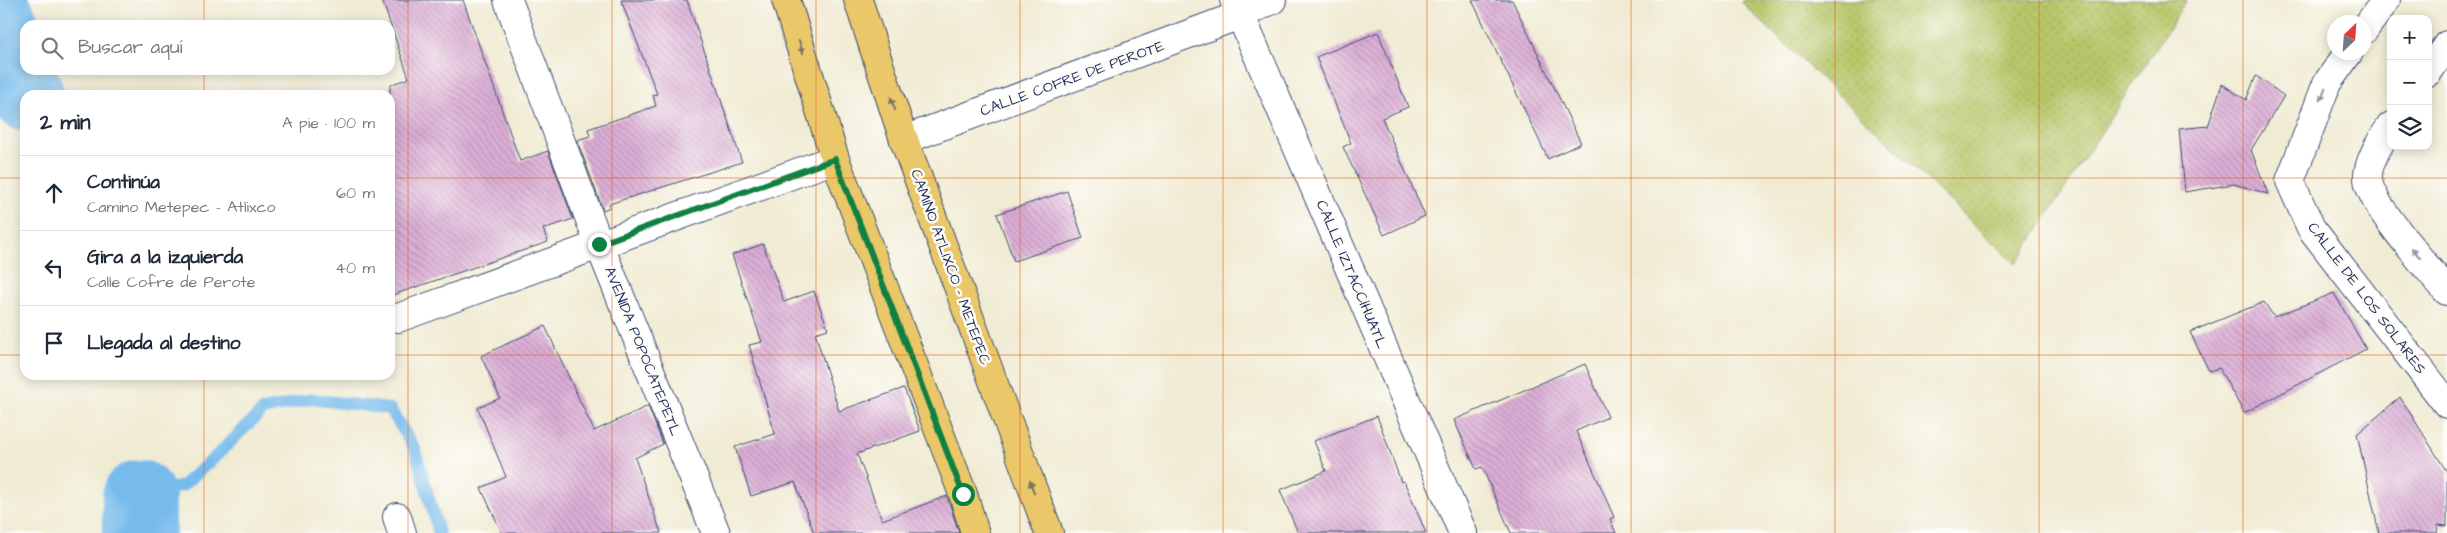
<!DOCTYPE html>
<html lang="es">
<meta charset="utf-8">
<style>
body{margin:0;font-family:"Architects Daughter",sans-serif;background:#f2f2f3;color:#1f2937}
.controls{position:absolute;right:15px;top:15px;display:grid;overflow:hidden;border-radius:10px;box-shadow:0 2px 12px #0003}
.controls button{width:45px;height:45px;display:grid;place-items:center;padding:0;border:0;border-bottom:1px solid #e0e1e3;background:#fff;color:#1f2937;font:25px sans-serif}
.compass{position:absolute;left:2327px;top:15px;width:45px;height:45px;border-radius:50%;background:#fff;box-shadow:0 2px 12px #0003;rotate:25deg}
.stop{position:absolute;width:15px;height:15px;margin:-11px;border:4px solid #0b8043;border-radius:50%;background:#fff}
.stop.end{background:#0b8043;border-color:#fff;box-shadow:0 1px 5px #0008}
.list{margin:0;padding:0;list-style:none}
h2{display:flex;justify-content:space-between;align-items:center;height:65px;margin:0;padding:0 20px;font-size:21px}
h2 small{font-size:16px;font-weight:400;color:#747a83}
.list li{display:grid;grid-template-columns:32px 1fr auto;gap:15px;align-items:center;box-sizing:border-box;height:75px;padding:0 20px;border-top:1px solid #e0e1e3}
.list b{display:block;font-size:19px;white-space:nowrap}
.list p{margin:0;font-size:16px;white-space:nowrap;color:#747a83}
.list em{font-size:16px;font-style:normal;color:#747a83}
.icon{flex:none;width:28px;height:28px;fill:none;stroke:currentColor;stroke-width:2;stroke-linecap:round;stroke-linejoin:round}
.map{position:relative;flex:none;width:2447px;height:533px;overflow:hidden}
.search{position:absolute;background:#fff;box-shadow:0 2px 12px #0003;left:20px;top:20px;width:375px;height:55px;display:flex;align-items:center;gap:12px;box-sizing:border-box;padding:0 18px;border-radius:15px;color:#747a83;font-size:19px}
.panel{position:absolute;background:#fff;box-shadow:0 2px 12px #0003;left:20px;top:90px;width:375px;height:290px;border-radius:15px}
.map>svg:first-child{display:block}
.grass{fill:url(#grass-dots);stroke:#697a64}
.lines{fill:none;stroke-linecap:round;stroke-linejoin:round}
.stream{stroke:#77bbed;stroke-width:12}
.river{stroke:#77bbed;stroke-width:74}
.building{fill:url(#building-back-hatch)}
.minor-casing{stroke:#3b4b70;stroke-width:30}
.major-casing{stroke:#3b4b70;stroke-width:30}
.minor{stroke:#fff;stroke-width:28}
.major{stroke:#eac769;stroke-width:28}
.oneway{fill:#787363}
.oneway2{fill:#8d97ae}
.route{stroke:#0b8043;stroke-width:6}
.grid{fill:none;stroke:#de5710;stroke-width:1;stroke-opacity:0.55}
.labels{text-anchor:middle;stroke-width:5;stroke-linejoin:round;paint-order:stroke}
.street-label{font-size:15px;fill:#1b2f5e;stroke:#fdfcf7}
</style>
<div class="map">
<svg width="2447" height="533" viewBox="0 0 2447 533">
<defs>
<pattern id="grass-dots" width="8" height="8" patternUnits="userSpaceOnUse" patternTransform="scale(1.25)"><rect width="8" height="8" fill="#b7c669"/><path d="M2 2h.1M6 6h.1" fill="none" stroke="#9daa5d" stroke-width="1.8" stroke-linecap="round"/></pattern>
<pattern id="building-back-hatch" width="6" height="6" patternUnits="userSpaceOnUse" patternTransform="scale(1.25)"><rect width="6" height="6" fill="#dcaed6"/><path d="M-1 5l2 2M0 0l6 6M5-1l2 2" fill="none" stroke="#b28eb1"/></pattern>
</defs>
<rect width="100%" height="100%" fill="#fdfcf7"/>
<filter id="ink" filterUnits="userSpaceOnUse"><feTurbulence type="fractalNoise" baseFrequency=".02" numOctaves="2"/><feDisplacementMap in="SourceGraphic" scale="10" xChannelSelector="R" yChannelSelector="G"/><feConvolveMatrix kernelMatrix="1 2 1 2 8 2 1 2 1" color-interpolation-filters="sRGB"/></filter>
<filter id="wash" filterUnits="userSpaceOnUse"><feTurbulence type="fractalNoise" baseFrequency=".0096" numOctaves="4" result="noise"/><feDisplacementMap in="SourceGraphic" scale="20" xChannelSelector="R" yChannelSelector="G"/><feGaussianBlur stdDeviation="1.12" result="paint"/><feColorMatrix in="noise" values="0 0 0 0 0 0 0 0 0 0 0 0 0 0 0 0 0 1.4 0 .05"/><feComposite in="paint" operator="in"/></filter>
<g filter="url(#wash)">
<rect width="100%" height="100%" fill="#f0ebd3"/>
<polygon class="grass" points="1744,0 2187,0 2016,264 1742,3"/>
<g class="lines">
<polyline class="stream" points="139,497 182,486 214,458 263,410 311,399 390,409 415,449 439,533"/>
<g class="river">
<polyline points="0,21 27,95"/>
<polyline points="139,497 139,533"/>
</g>
</g>
<g id="blocks">
<g class="building">
<polygon points="382,0 463,0 520,161 548,151 573,219 543,229 548,242 390,296 390,85 409,78"/>
<polygon points="621,0 687,0 742,162 609,204 610,207 603,210 577,140 590,136 588,129 656,106 653,95 657,94"/>
<polygon points="1472,0 1512,0 1581,143 1548,159"/>
<polygon points="1378,32 1408,107 1382,118 1425,216 1384,235 1343,147 1351,143 1316,57"/>
<polygon points="2256,76 2284,96 2251,150 2268,194 2234,184 2185,192 2179,129 2208,126 2222,84 2246,100"/>
<polygon points="1067,191 1083,238 1014,261 997,214"/>
<polygon points="763,244 784,302 814,291 828,329 815,333 839,411 904,388 920,431 857,454 882,520 947,496 959,533 814,533 795,482 751,496 735,447 775,434 749,345 762,342 732,255"/>
<polygon points="2334,293 2366,349 2244,413 2219,368 2209,371 2190,332 2264,302 2274,317"/>
<polygon points="545,326 594,431 648,406 663,444 635,458 661,533 502,533 481,488 506,477 478,408 500,398 481,356"/>
<polygon points="1585,364 1608,417 1576,431 1614,517 1610,519 1616,533 1511,533 1482,467 1476,469 1454,420"/>
<polygon points="2400,397 2447,472 2447,526 2438,525 2437,533 2379,533 2357,434"/>
<polygon points="1377,416 1401,482 1404,481 1426,533 1298,533 1280,490 1326,471 1314,441"/>
</g>
</g>
</g>
<g filter="url(#ink)">
<use href="#blocks" fill-opacity="0" stroke="#3b4b70" stroke-width="1"/>
<g class="lines">
<g class="minor-casing">
<g id="minor">
<polyline points="508,0 599,244 716,533"/>
<polyline points="1234,0 1463,533"/>
<polyline points="2364,30 2386,0"/>
<polyline points="2349,52 2327,83 2290,181 2311,228 2447,404"/>
<polyline points="2428,72 2447,45"/>
<path d="M2391 126C2382 138 2367 163 2368 178 2368 203 2430 270 2447 291"/>
<polyline points="904,140 1240,15 1272,0"/>
<polyline points="398,318 835,159"/>
<polyline points="397,517 402,533"/>
</g>
</g>
<g class="major-casing">
<g id="major">
<polyline points="786,0 835,159 963,494 975,533"/>
<polyline points="858,0 904,140 1049,533"/>
</g>
</g>
<use href="#minor" class="minor"/>
<use href="#major" class="major"/>
</g>
<defs><path id="oneway-solid" d="M-6-.8H1V-3.2L6.5 0L1 3.2V.8H-6Z" transform="scale(1.25)"/></defs>
<g class="oneway">
<use href="#oneway-solid" transform="translate(801 47) rotate(73)"/>
<use href="#oneway-solid" transform="translate(893 104) rotate(-109)"/>
<use href="#oneway-solid" transform="translate(1032 487) rotate(-110)"/>
</g>
<g class="oneway2">
<use href="#oneway-solid" transform="translate(2323 94) rotate(110)"/>
<use href="#oneway-solid" transform="translate(2416 253) rotate(-129)"/>
</g>
</g>
<g class="lines" filter="url(#ink)">
<polyline class="route" points="599,244 835,159 963,494"/>
</g>
<path class="grid" d="M204 0V25M408 0V533M612 0V533M816 0V533M1020 0V533M1223 0V533M1427 0V533M1631 0V533M1835 0V533M2039 0V533M2243 0V533M204 70V95M0 178H25M390 178H2447M0 355H25M390 355H2447M204 375V533"/>
<g class="labels">
<g class="street-label">
<text transform="translate(1072 78) rotate(-20)" y="5">CALLE COFRE DE PEROTE</text>
<text transform="translate(951 267) rotate(70)" y="5">CAMINO ATLIXCO - METEPEC</text>
<text transform="translate(1352 274) rotate(67)" y="5">CALLE IZTACCÍHUATL</text>
<text transform="translate(2367 298) rotate(53)" y="5">CALLE DE LOS SOLARES</text>
<text transform="translate(643 351) rotate(68)" y="5">AVENIDA POPOCATEPETL</text>
</g>
</g>
</svg>
<div class="controls">
<button>+</button>
<button>−</button>
<button><svg class="icon" aria-label="layers" viewBox="0 0 24 24"><path d="M12 4l9 5-9 5-9-5zM3 14l9 5 9-5"/></svg></button>
</div>
<svg class="compass" viewBox="-18 -18 36 36"><path d="M0-13l5 13h-10z" fill="#e53935"/><path d="M0 13l5-13h-10z" fill="#747a83"/></svg>
<div class="stop" style="left:963px;top:494px"></div>
<div class="stop end" style="left:599px;top:244px"></div>
<div class="search"><svg class="icon" aria-label="search" viewBox="0 0 24 24"><circle cx="10" cy="10" r="6"/><path d="M15 15l6 6"/></svg>Buscar aquí</div>
<section class="panel">
<h2>2 min<small>A pie · 100 m</small></h2>
<ul class="list">
<li><svg class="icon" aria-label="ahead" viewBox="0 0 24 24"><path d="M12 20V5M6 11l6-6 6 6"/></svg><div><b>Continúa</b><p>Camino Metepec - Atlixco</p></div><em>60 m</em></li>
<li><svg class="icon" aria-label="left" viewBox="0 0 24 24"><path d="M17 20v-9H6M10 6l-5 5 5 5"/></svg><div><b>Gira a la izquierda</b><p>Calle Cofre de Perote</p></div><em>40 m</em></li>
<li><svg class="icon" aria-label="arrive" viewBox="0 0 24 24"><path d="M6 21V4h12l-3 4 3 4H6"/></svg><div><b>Llegada al destino</b></div></li>
</ul>
</section>
</div>
